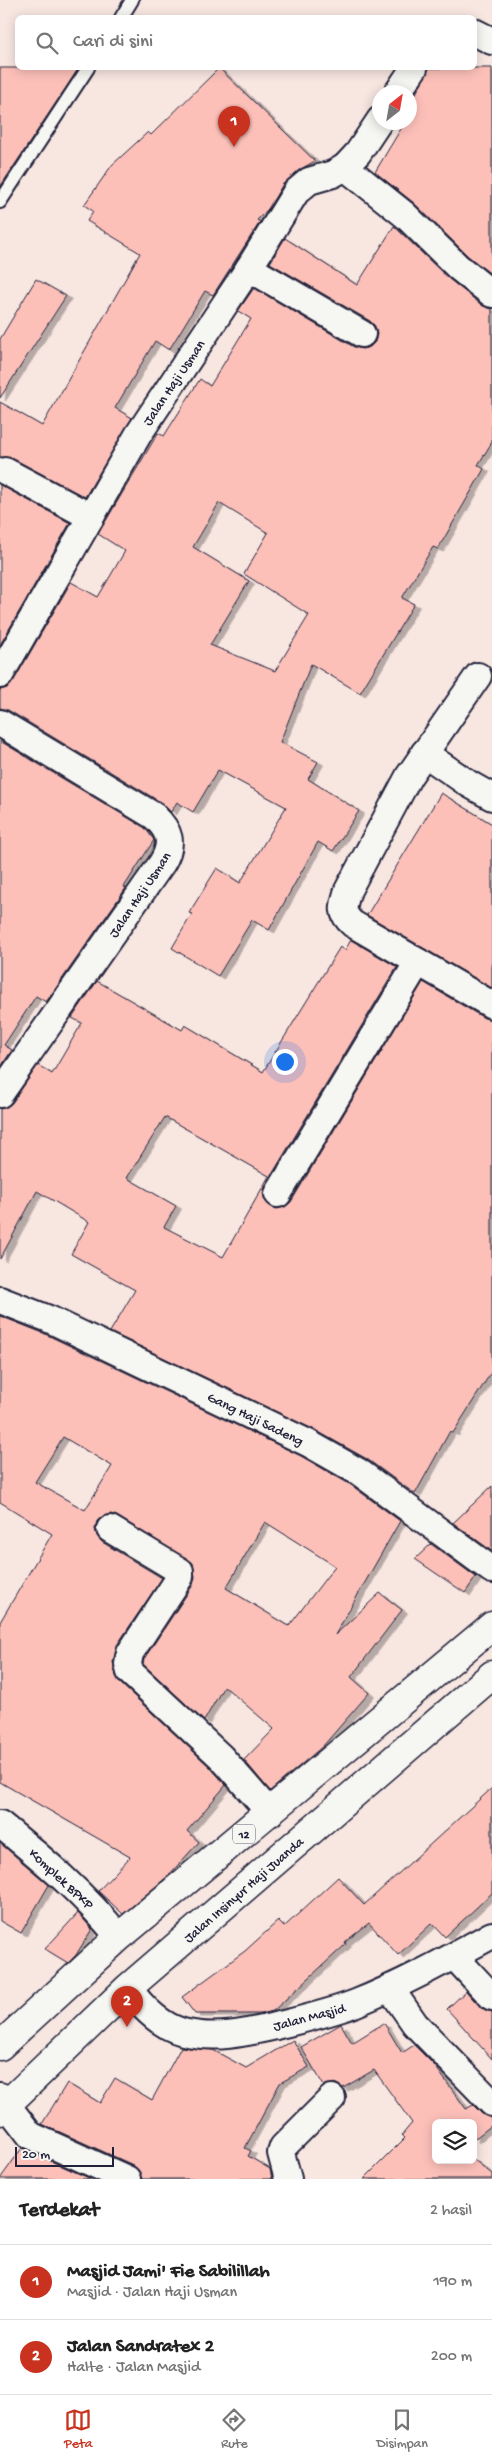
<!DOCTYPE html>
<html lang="id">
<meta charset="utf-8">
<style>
body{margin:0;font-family:"Gochi Hand",sans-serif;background:#f2f2f2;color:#222}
.controls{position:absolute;right:15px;bottom:15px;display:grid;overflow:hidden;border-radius:8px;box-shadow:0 2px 12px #0003}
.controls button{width:45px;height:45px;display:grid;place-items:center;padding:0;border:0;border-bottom:1px solid #e0e0e0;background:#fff;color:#222;font:25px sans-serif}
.compass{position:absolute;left:372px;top:85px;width:45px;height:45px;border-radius:50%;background:#fff;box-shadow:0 2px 12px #0003;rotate:31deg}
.scale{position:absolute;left:15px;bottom:12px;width:99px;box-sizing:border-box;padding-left:5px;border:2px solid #22223b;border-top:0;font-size:14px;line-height:18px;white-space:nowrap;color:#22223b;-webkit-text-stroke:4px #f6f6f2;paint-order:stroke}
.you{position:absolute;left:284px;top:1061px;width:18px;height:18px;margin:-12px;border:4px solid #fff;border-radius:50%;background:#1a73e8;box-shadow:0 0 0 8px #1a73e833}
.badge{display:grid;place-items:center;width:32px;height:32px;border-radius:50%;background:#c8321e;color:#fff;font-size:16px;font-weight:700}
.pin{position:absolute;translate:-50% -41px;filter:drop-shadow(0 1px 2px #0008)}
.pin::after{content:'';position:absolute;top:26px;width:18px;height:15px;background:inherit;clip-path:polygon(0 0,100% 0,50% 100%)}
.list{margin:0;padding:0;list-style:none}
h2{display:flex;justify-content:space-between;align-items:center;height:65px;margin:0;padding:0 20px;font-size:21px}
h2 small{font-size:16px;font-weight:400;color:#767676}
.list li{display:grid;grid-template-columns:32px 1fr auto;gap:15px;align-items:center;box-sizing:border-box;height:75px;padding:0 20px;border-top:1px solid #e0e0e0}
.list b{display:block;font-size:19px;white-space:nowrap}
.list p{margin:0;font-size:16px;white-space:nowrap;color:#767676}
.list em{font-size:16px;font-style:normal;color:#767676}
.icon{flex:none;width:28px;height:28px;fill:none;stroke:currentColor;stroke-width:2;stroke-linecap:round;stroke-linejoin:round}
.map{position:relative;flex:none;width:492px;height:2179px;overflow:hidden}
.search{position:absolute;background:#fff;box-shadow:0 2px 12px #0003;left:15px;right:15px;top:15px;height:55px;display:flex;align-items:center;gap:12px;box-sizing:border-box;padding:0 18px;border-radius:8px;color:#767676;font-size:19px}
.sheet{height:215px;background:#fff}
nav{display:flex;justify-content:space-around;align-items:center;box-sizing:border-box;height:70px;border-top:1px solid #e0e0e0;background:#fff;font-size:14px;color:#767676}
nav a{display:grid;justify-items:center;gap:2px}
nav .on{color:#c8321e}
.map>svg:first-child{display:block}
.building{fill:#fcc0b9;stroke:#22223b;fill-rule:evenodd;filter:url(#shadow)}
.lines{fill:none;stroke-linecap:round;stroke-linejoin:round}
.service-casing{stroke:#22223b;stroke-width:16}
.minor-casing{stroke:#22223b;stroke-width:30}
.trunk-casing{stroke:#22223b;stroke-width:31}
.service{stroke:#f6f6f2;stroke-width:12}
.minor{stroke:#f6f6f2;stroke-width:26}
.trunk{stroke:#f6f6f2;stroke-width:28}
.labels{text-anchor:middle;stroke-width:4.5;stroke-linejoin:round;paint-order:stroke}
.shield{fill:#f6f6f2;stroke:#626272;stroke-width:1}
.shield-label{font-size:12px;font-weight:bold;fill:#22223b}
.street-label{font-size:14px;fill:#22223b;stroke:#f6f6f2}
</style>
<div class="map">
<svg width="492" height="2179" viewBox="0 0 492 2179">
<defs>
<filter id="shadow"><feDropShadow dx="5.5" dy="3" stdDeviation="0" flood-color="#0004"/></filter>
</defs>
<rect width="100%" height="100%" fill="#f8e6e1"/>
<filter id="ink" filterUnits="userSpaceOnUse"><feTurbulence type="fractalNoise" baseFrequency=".02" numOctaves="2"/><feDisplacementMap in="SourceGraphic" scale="10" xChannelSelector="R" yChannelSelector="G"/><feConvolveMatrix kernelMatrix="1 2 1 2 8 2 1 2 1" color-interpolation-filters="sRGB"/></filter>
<g filter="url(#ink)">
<g class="building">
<polygon points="0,68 79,68 0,187"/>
<polygon points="219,68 315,161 299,170 283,184 268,209 257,220 260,222 213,295 205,291 169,350 155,341 115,408 132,418 85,497 12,458 0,457 0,402 42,426 140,253 87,221 93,211 84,205 112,165 148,132 151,135"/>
<polygon points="429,68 492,68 492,275 468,256 414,203 375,172 405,122 410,122 410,116 416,106 411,103"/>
<path d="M394 226 449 279 483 306 492 309V442L478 465 484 469 438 549 433 547 402 598 414 604 360 693 311 664 280 742 318 762 308 779 359 811 333 851 318 842 269 930 252 920 218 976 172 948 192 914 189 913 217 868 240 883 286 807 218 770 193 812 177 802 171 812 162 803 8 710 0 708V690L7 688 13 682 71 582 98 597 125 551 98 534 158 433 164 436 200 379 210 386 251 319 238 311 254 288 354 347 362 349 370 347 375 342 377 334 375 326 370 321 270 263 285 238 357 285ZM219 503 268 533 244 574 309 615 275 671 210 645 249 581 193 547Z"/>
<polygon points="36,279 66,296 0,398 0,339"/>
<polygon points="0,485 70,523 0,645"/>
<polygon points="0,741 145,828 154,840 124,887 126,888 46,1002 36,996 4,1045 12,1050 0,1068"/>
<polygon points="441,793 492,824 492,988 367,915"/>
<path d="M351 940 397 967 265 1186 263 1193 265 1201 271 1207 277 1209 285 1207 291 1202 423 982 484 1018 492 1020V1371L453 1433 450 1431 415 1494 367 1459 315 1430 110 1332 135 1290 71 1254 89 1222 37 1191 0 1259V1109L7 1107 12 1103 38 1065 52 1074 82 1023 72 1018 97 981 182 1030 185 1025 263 1072 340 947 345 950ZM165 1117 269 1176 223 1257 164 1227 176 1206 127 1178Z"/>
<path d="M0 1316 43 1333 301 1456 351 1485 400 1521 335 1635 380 1593 402 1610 351 1677 369 1693 323 1746 270 1791 244 1760 274 1729 224 1686 204 1721 143 1664 144 1659 193 1585 195 1577 193 1563 117 1516 111 1514 103 1516 97 1521 95 1529 97 1536 102 1542 162 1578 117 1645 113 1662 116 1676 120 1683 210 1767 226 1785 187 1831 199 1842 168 1876 123 1914 98 1891 130 1857 0 1782V1622L52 1534 0 1502ZM63 1437 112 1466 85 1510 35 1482ZM265 1522 335 1566 289 1626 226 1588Z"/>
<polygon points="492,1486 492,1551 453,1523"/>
<polygon points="431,1544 476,1577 465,1593 415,1559"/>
<polygon points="492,1788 492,1893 445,1937 432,1923 398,1955 369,1923 345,1942 346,1944 273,2011 261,2014 195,2014 182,1997 245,1951 278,1921 284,1927 338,1877 364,1905"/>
<polygon points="0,1843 49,1885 21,1933 0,1921"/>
<polygon points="78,1913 92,1929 76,1955 68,1963 45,1949"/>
<polygon points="466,1991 481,2008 492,2012 492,2059 447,2009"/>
<polygon points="384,2023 402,2053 414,2045 435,2066 466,2109 473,2105 482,2114 492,2118 492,2125 473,2140 473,2123 436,2123 436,2160 473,2159 492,2174 492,2179 364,2179 405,2138 402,2135 412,2123 374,2070 343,2088 335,2083 324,2086 301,2047 341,2024 352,2043"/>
<polygon points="293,2040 309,2067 280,2083 245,2148 251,2151 248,2156 270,2169 272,2179 142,2179 139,2171 133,2165 42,2124 67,2083 100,2103 115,2078 152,2100 181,2047 213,2050 246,2068"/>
<polygon points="22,2148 26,2150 91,2179 0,2179"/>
</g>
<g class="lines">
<g class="service-casing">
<g id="service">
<polyline points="121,18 132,0"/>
<polyline points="0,202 88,68"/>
</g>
</g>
<g class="minor-casing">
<g id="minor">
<polyline points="474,32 492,41"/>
<polyline points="398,92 414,68"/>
<polyline points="345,167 405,215 458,267 492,294"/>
<polyline points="249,268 362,334"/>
<polyline points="5,471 91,517"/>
<polyline points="0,675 138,435 249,268 296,192 309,181 333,174 345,167 358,153 380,120"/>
<path d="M478 676 409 776 348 890C343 906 340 913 353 924L492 1005"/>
<path d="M0 723 154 816C170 831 174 843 162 863L0 1094"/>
<polyline points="424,753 469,784 492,797"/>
<polyline points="278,1194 418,962"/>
<polyline points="0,1300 49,1319 308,1443 359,1472 492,1570"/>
<polyline points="110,1529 180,1571 180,1577 130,1653 128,1664 130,1672 221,1757 270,1813"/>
<path d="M0 1824C43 1859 84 1894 119 1937"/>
<polyline points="454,1956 492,1997"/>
<path d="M128 1988C142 2007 160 2026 183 2032 216 2040 245 2033 276 2026 304 2019 330 2013 356 2003 403 1984 448 1959 492 1935"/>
<polyline points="390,1988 415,2024 492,2103"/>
<polyline points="0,2096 30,2135 127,2179"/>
<polyline points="288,2179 281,2153 283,2147 332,2098"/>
</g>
</g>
<g class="trunk-casing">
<g id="trunk">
<polyline points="0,2046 119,1937 492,1626"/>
<polyline points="0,2111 128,1988 492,1675"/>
</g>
</g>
<use href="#service" class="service"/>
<use href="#minor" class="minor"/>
<use href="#trunk" class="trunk"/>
</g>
</g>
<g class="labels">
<rect class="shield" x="233" y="1824.5" width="22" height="19" rx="4"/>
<g class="shield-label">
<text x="244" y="1838">12</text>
</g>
<g class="street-label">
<text transform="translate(173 382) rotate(-56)" y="5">Jalan Haji Usman</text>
<text transform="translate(139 894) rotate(-56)" y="5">Jalan Haji Usman</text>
<text transform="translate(256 1418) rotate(26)" y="5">Gang Haji Sadeng</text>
<text transform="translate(62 1878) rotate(43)" y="5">Komplek BPKP</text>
<text transform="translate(243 1889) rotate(-41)" y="5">Jalan Insinyur Haji Juanda</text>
<text transform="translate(309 2016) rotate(-15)" y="5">Jalan Masjid</text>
</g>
</g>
</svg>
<div class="controls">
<button><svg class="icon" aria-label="layers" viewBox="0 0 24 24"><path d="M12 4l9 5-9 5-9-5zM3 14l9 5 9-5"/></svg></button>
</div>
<svg class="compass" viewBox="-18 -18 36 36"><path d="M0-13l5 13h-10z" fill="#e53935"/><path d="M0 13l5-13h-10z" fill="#767676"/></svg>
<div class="scale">20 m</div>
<div class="you"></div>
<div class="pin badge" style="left:234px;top:147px">1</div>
<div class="pin badge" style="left:127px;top:2027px">2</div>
<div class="search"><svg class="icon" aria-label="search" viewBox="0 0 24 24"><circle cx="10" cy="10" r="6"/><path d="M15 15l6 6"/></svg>Cari di sini</div>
</div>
<section class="sheet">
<h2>Terdekat<small>2 hasil</small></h2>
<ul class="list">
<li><span class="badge">1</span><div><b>Masjid Jami' Fie Sabilillah</b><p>Masjid · Jalan Haji Usman</p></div><em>190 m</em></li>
<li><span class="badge">2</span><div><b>Jalan Sandratex 2</b><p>Halte · Jalan Masjid</p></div><em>200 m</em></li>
</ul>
</section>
<nav>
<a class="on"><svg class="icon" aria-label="map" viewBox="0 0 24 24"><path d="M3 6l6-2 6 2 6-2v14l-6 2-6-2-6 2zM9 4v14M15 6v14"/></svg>Peta</a>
<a><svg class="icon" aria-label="directions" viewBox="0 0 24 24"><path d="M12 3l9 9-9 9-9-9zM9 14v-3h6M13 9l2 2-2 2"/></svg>Rute</a>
<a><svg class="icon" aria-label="saved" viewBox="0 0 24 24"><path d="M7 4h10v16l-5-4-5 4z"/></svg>Disimpan</a>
</nav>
